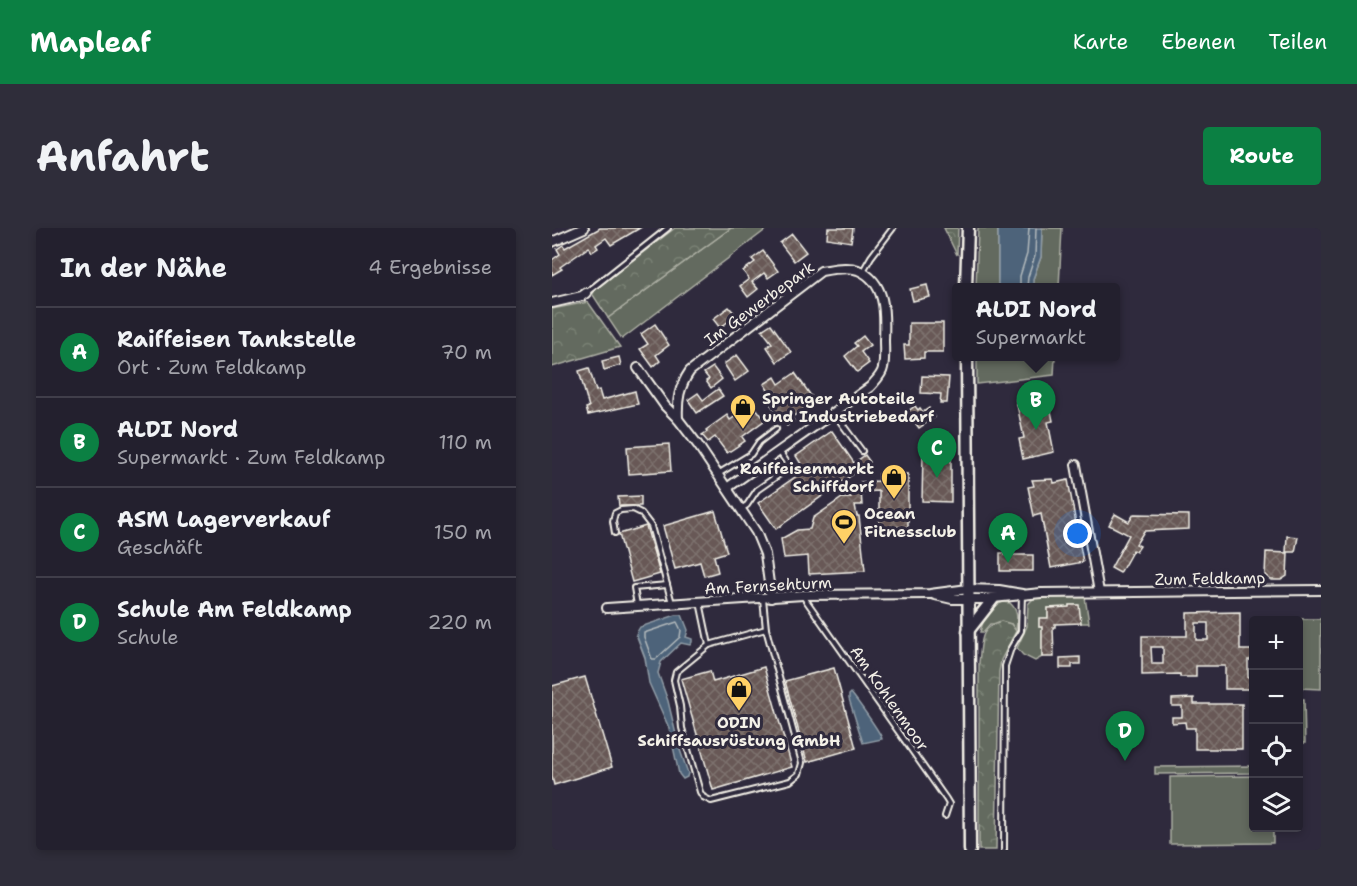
<!DOCTYPE html>
<html lang="de">
<meta charset="utf-8">
<style>
body{margin:0;font-family:"Shantell Sans",sans-serif;background:#2f2d3a;color:#f1f3f6}
.controls{position:absolute;right:18px;bottom:18px;display:grid;overflow:hidden;border-radius:6px;box-shadow:0 3px 9px #0003}
.controls button{width:54px;height:54px;display:grid;place-items:center;padding:0;border:0;border-bottom:2px solid #403e4a;background:#23202e;color:#f1f3f6;font:30px sans-serif}
.you{position:absolute;left:526px;top:306px;width:21px;height:21px;margin:-15px;border:4px solid #fff;border-radius:50%;background:#1a73e8;box-shadow:0 0 0 9px #1a73e833}
.badge{display:grid;place-items:center;width:39px;height:39px;border-radius:50%;background:#0b8043;color:#fff;font-size:20px;font-weight:700}
.pin{position:absolute;translate:-50% -50px;filter:drop-shadow(0 2px 3px #0008)}
.pin::after{content:'';position:absolute;top:32px;width:21px;height:18px;background:inherit;clip-path:polygon(0 0,100% 0,50% 100%)}
.popup{position:absolute;left:400px;top:55px;width:168px;height:78px;box-sizing:border-box;display:grid;place-content:center;border-radius:6px;background:#23202e;filter:drop-shadow(0 2px 4px #0005);font-size:20px;white-space:nowrap;color:#a3a3aa}
.popup b{font-size:22px;color:#f1f3f6}
.popup::after{content:'';position:absolute;left:50%;top:100%;margin-left:-12px;border:12px solid transparent;border-top-color:#23202e}
.list{margin:0;padding:0;list-style:none}
h2{display:flex;justify-content:space-between;align-items:center;height:78px;margin:0;padding:0 24px;font-size:26px}
h2 small{font-size:20px;font-weight:400;color:#a3a3aa}
.list li{display:grid;grid-template-columns:39px 1fr auto;gap:18px;align-items:center;box-sizing:border-box;height:90px;padding:0 24px;border-top:2px solid #403e4a}
.list b{display:block;font-size:22px;white-space:nowrap}
.list p{margin:0;font-size:20px;white-space:nowrap;color:#a3a3aa}
.list em{font-size:20px;font-style:normal;color:#a3a3aa}
.icon{flex:none;width:33px;height:33px;fill:none;stroke:currentColor;stroke-width:2;stroke-linecap:round;stroke-linejoin:round}
.map{position:relative;flex:none;width:769px;height:622px;overflow:hidden;border-radius:6px}
header{display:flex;align-items:center;gap:36px;box-sizing:border-box;height:84px;padding:0 30px;background:#0b8043;color:#fff}
header strong{font-size:28px}
nav{display:flex;gap:33px;margin-inline-start:auto;font-size:21px}
.intro{display:flex;align-items:center;justify-content:space-between;box-sizing:border-box;height:144px;padding:0 36px}
h1{margin:0;font-size:42px}
.button{padding:15px 27px;border-radius:6px;background:#0b8043;color:#fff;font-size:21px;font-weight:700}
main{display:flex;gap:36px;padding:0 36px}
aside{flex:1;background:#23202e;border-radius:6px;box-shadow:0 3px 9px #0003}
.map>svg:first-child{display:block}
.grass{fill:#636b5e;stroke:#acaea3;stroke-width:1.5}
.forest{fill:url(#forest-crowns);stroke:#acaea3;stroke-width:1.5}
.water{fill:#4e647a;stroke:#909ca6;stroke-width:1.5}
.lines{fill:none;stroke-linecap:round;stroke-linejoin:round}
.shore{stroke:#b2b9bc;stroke-width:1.5}
.building{fill:url(#building-cross-hatch);stroke:#f4f1e8;stroke-width:1.5;fill-rule:evenodd}
.lane-casing{stroke:#f4f1e8;stroke-width:8}
.street-casing{stroke:#f4f1e8;stroke-width:12}
.secondary-casing{stroke:#f4f1e8;stroke-width:15}
.lane{stroke:#2f2a3d;stroke-width:4}
.street{stroke:#2f2a3d;stroke-width:8}
.secondary{stroke:#2f2a3d;stroke-width:10}
.labels{text-anchor:middle;stroke-width:6;stroke-linejoin:round;paint-order:stroke}
.street-label{font-size:16px;fill:#f4f1e8;stroke:#2f2a3d}
.poi-label{font-size:16px;font-weight:bold;fill:#f4f1e8;stroke:#2f2a3d;text-anchor:start}
</style>
<header>
<strong>Mapleaf</strong>
<nav><a>Karte</a><a>Ebenen</a><a>Teilen</a></nav>
</header>
<div class="intro"><h1>Anfahrt</h1><a class="button">Route</a></div>
<main>
<aside>
<h2>In der Nähe<small>4 Ergebnisse</small></h2>
<ul class="list">
<li><span class="badge">A</span><div><b>Raiffeisen Tankstelle</b><p>Ort · Zum Feldkamp</p></div><em>70 m</em></li>
<li><span class="badge">B</span><div><b>ALDI Nord</b><p>Supermarkt · Zum Feldkamp</p></div><em>110 m</em></li>
<li><span class="badge">C</span><div><b>ASM Lagerverkauf</b><p>Geschäft</p></div><em>150 m</em></li>
<li><span class="badge">D</span><div><b>Schule Am Feldkamp</b><p>Schule</p></div><em>220 m</em></li>
</ul>
</aside>
<div class="map">
<svg width="769" height="622" viewBox="0 0 769 622">
<defs>
<pattern id="forest-crowns" width="20" height="18" patternUnits="userSpaceOnUse" patternTransform="scale(1.5)"><rect width="20" height="18" fill="#636b5e"/><path d="M2 6a3 3 0 1 1 6 0M12 15a3 3 0 1 1 6 0" fill="none" stroke="#7a8175"/></pattern>
<pattern id="building-cross-hatch" width="8" height="8" patternUnits="userSpaceOnUse" patternTransform="scale(1.5)"><rect width="8" height="8" fill="#675956"/><path d="M0 0l8 8M0 8l8-8" fill="none" stroke="#7d716e"/></pattern>
</defs>
<rect width="100%" height="100%" fill="#2f2a3d"/>
<filter id="ink" filterUnits="userSpaceOnUse"><feTurbulence type="fractalNoise" baseFrequency=".0167" numOctaves="2"/><feDisplacementMap in="SourceGraphic" scale="12" xChannelSelector="R" yChannelSelector="G"/><feConvolveMatrix kernelMatrix="1 2 1 2 8 2 1 2 1" color-interpolation-filters="sRGB"/></filter>
<g filter="url(#ink)">
<g class="grass">
<polygon points="179,0 216,0 70,111 56,90"/>
<polygon points="426,0 446,0 446,57 462,59 424,59"/>
<polygon points="490,0 510,0 507,59 481,59 481,51 489,29"/>
<polygon points="473,128 480,130 482,129 503,129 502,147 425,156 425,129"/>
<polygon points="530,368 533,369 537,395 529,395 526,377 517,377 517,379 496,380 496,390 487,391 487,399 490,399 490,429 483,433 471,427 465,420 475,398 476,376 483,369"/>
<path d="M451 374 458 375C467 383 465 391 464 403L459 396H438L431 404H428C432 389 436 380 451 374Z"/>
<polygon points="744,391 769,391 769,461 747,460 746,392 744,392"/>
<polygon points="747,471 752,471 753,515 747,515"/>
<polygon points="701,538 701,545 603,546 603,539"/>
<polygon points="701,548 702,600 721,600 721,615 618,616 618,549"/>
</g>
<g class="forest">
<polygon points="123,0 179,0 56,90 39,64"/>
<polygon points="392,0 406,0 405,27"/>
<polygon points="36,74 68,119 0,139 0,81"/>
<path d="M449 393 459 396 464 403 449 432 447 444 444 622H427V434C430 413 427 400 449 393Z"/>
</g>
<g class="water">
<polygon points="446,0 490,0 489,29 481,51 481,59 446,58"/>
<polygon points="124,387 130,387 136,402 134,409 140,411 140,414 138,417 129,415 109,434 106,445 116,473 127,519 136,545 135,549 131,551 127,546 117,500 97,455 93,430 84,406 88,399"/>
<path d="M299 465C304 471 329 505 330 511L311 515 297 471V467Z"/>
</g>
<g class="lines">
<g class="shore">
<polyline points="468,59 468,48 475,26 477,0"/>
<polyline points="475,59 476,49 483,28 484,0"/>
<polygon points="125,394 129,402 128,409 104,431 100,431 92,409 92,405"/>
</g>
</g>
<g class="building">
<polygon points="48,0 88,0 59,17 54,10 44,17 46,20 40,24 37,19 8,39 10,41 0,47 0,32 8,26 5,21 11,17 13,20"/>
<polygon points="276,0 301,0 299,14 275,10"/>
<polygon points="240,6 254,24 242,33 228,15"/>
<polygon points="211,23 226,43 216,50 212,45 200,54 206,61 196,69 188,58 197,51 191,43 203,34 200,31"/>
<polygon points="375,57 378,69 361,73 358,61"/>
<polygon points="177,79 184,87 168,100 161,91"/>
<polygon points="357,95 391,95 391,124 372,124 372,130 353,131 352,117 357,117"/>
<polygon points="103,96 117,117 104,127 108,133 101,139 88,121 96,116 89,106"/>
<polygon points="219,96 239,124 225,134 215,119 220,115 210,102"/>
<polygon points="311,108 318,117 309,124 317,135 305,144 293,128 305,118 302,115"/>
<polygon points="185,127 197,143 183,153 172,136"/>
<polygon points="67,129 69,137 52,142 50,133"/>
<polygon points="161,139 170,151 159,160 154,153 157,151 152,145"/>
<polygon points="37,140 44,163 47,162 50,172 83,163 86,176 36,187 34,180 37,179 27,143"/>
<polygon points="243,145 264,175 239,189 242,193 235,198 217,174 222,171 212,156 223,149 227,156"/>
<polygon points="370,148 397,149 395,175 388,175 389,166 369,165"/>
<polygon points="166,161 171,168 145,185 136,172 146,165 151,172"/>
<polygon points="491,166 492,174 497,173 501,193 496,194 502,224 471,231 467,211 472,210 464,172"/>
<polygon points="201,176 213,192 190,209 193,213 175,225 163,209 156,214 150,207 155,204 154,202 175,187 178,192"/>
<polygon points="363,178 366,182 368,180 371,184 377,180 383,189 367,200 355,184"/>
<polygon points="280,203 302,235 313,227 318,234 224,301 206,275 253,242 244,228"/>
<polygon points="117,216 119,243 77,246 75,219"/>
<polygon points="371,226 399,226 399,274 370,273"/>
<polygon points="327,246 356,246 356,299 327,299 327,263 309,264 308,254 327,253"/>
<polygon points="501,251 502,255 516,252 531,334 499,340 489,286 482,288 476,259 482,258 480,252"/>
<polygon points="309,263 310,277 303,277 305,288 307,288 313,343 257,346 256,328 232,330 229,311 245,302 258,301 261,290 290,270 299,270 298,264"/>
<polygon points="89,268 89,278 67,278 66,269"/>
<polygon points="163,283 175,324 162,328 166,344 152,348 148,334 123,341 111,298"/>
<polygon points="563,286 577,294 582,286 637,287 637,301 592,303 584,316 588,318 584,324 581,322 568,345 559,340 577,307 557,297"/>
<polygon points="94,298 108,346 80,354 67,306"/>
<polygon points="735,308 746,309 743,324 734,324"/>
<polygon points="714,324 736,325 735,348 729,352 719,352 713,347"/>
<polygon points="448,325 453,325 453,327 481,327 481,343 448,343"/>
<polygon points="517,377 527,377 529,395 503,396 503,399 501,399 502,429 490,429 490,399 487,399 487,390 496,390 496,380 517,379"/>
<path d="M688 384V422H702V432H696V450H702V461H673V438H644V449H628V446L590 447V408H635V385ZM644 395H656V412H644ZM599 419H611V436H600Z"/>
<polygon points="528,429 528,436 520,436 520,440 508,440 508,430"/>
<polygon points="212,439 240,539 161,562 129,451 158,443 161,454"/>
<polygon points="282,440 304,520 255,534 233,453"/>
<polygon points="33,449 60,539 2,557 0,549 0,458"/>
<polygon points="642,470 642,476 690,476 690,521 643,521 643,500 634,500 633,494 620,495 620,489 630,489 630,478 620,478 620,471"/>
</g>
<g class="lines">
<g class="lane-casing">
<g id="lane">
<polyline points="311,43 319,29 341,0"/>
<polyline points="34,65 116,0"/>
<polyline points="282,185 310,223"/>
<polyline points="166,246 199,226 207,214 224,201"/>
<polyline points="189,281 195,277 205,262 238,239 227,223"/>
<polyline points="63,305 61,293 63,285 69,282 81,281 89,285 99,298 120,375"/>
<polyline points="251,368 394,571 397,576 393,588"/>
<polyline points="148,374 157,417 124,444 122,452 128,478 130,500 148,564 151,569 159,573 238,553 247,546 250,535 214,401 211,371"/>
<polyline points="85,377 82,360 115,357"/>
<polyline points="157,417 214,401"/>
<polyline points="452,622 453,438 459,420 469,403 470,366"/>
</g>
</g>
<g class="street-casing">
<g id="street">
<polyline points="0,14 32,0"/>
<polyline points="0,75 30,68 34,65"/>
<polyline points="86,140 113,178 126,191 146,217 204,304 213,326 219,370"/>
<path d="M126 191C125 172 127 159 138 143L269 43C280 41 295 38 306 42 335 54 333 87 332 112 332 120 333 131 331 140 330 147 323 153 318 159L175 260"/>
<polyline points="524,237 547,364"/>
<polyline points="383,367 400,371 431,371 489,365 769,362"/>
<polyline points="55,380 251,367 378,366 416,361 447,362 470,366"/>
</g>
</g>
<g class="secondary-casing">
<g id="secondary">
<polyline points="414,59 416,0"/>
<polyline points="415,128 418,622"/>
<polyline points="416,403 441,371"/>
</g>
</g>
<use href="#lane" class="lane"/>
<use href="#street" class="street"/>
<use href="#secondary" class="secondary"/>
</g>
</g>
<defs>
<g id="shop-pin" transform="scale(1.35)"><path d="M0 17L-7.5 6A9.5 9.5 0 1 1 7.5 6Z" fill="#ffd166" stroke="#2f2a3d"/><path d="M-5-2.5h2.3a2.7 3.5 0 0 1 5.4 0H5L5.5 6h-11ZM-1.5-2.5h3a1.5 2.3 0 0 0-3 0Z" fill="#111"/></g>
<g id="stadium-pin" transform="scale(1.35)"><path d="M0 17L-7.5 6A9.5 9.5 0 1 1 7.5 6Z" fill="#ffd166" stroke="#2f2a3d"/><path d="M0-5a6.5 5 0 1 0 0 10a6.5 5 0 1 0 0-10ZM-3.5-1.8h7v3.6h-7Z" fill="#111"/></g>
</defs>
<g fill-rule="evenodd">
<use href="#shop-pin" x="191" y="179"/>
<use href="#shop-pin" x="342" y="249"/>
<use href="#stadium-pin" x="292" y="294"/>
<use href="#shop-pin" x="187" y="461"/>
</g>
<g class="labels">
<g class="street-label">
<text transform="translate(207 75) rotate(-36)" y="6">Im Gewerbepark</text>
<text transform="translate(658 350) rotate(-1)" y="6">Zum Feldkamp</text>
<text transform="translate(216 357) rotate(-3)" y="6">Am Fernsehturm</text>
<text transform="translate(338 470) rotate(55)" y="6">Am Kohlenmoor</text>
</g>
<g class="poi-label">
<text x="210" y="176">Springer Autoteile<tspan x="210" dy="18">und Industriebedarf</tspan></text>
<text x="322" y="246" text-anchor="end">Raiffeisenmarkt<tspan x="322" dy="18">Schiffdorf</tspan></text>
<text x="312" y="291">Ocean<tspan x="312" dy="18">Fitnessclub</tspan></text>
<text x="187" y="500" text-anchor="middle">ODIN<tspan x="187" dy="18">Schiffsausrüstung GmbH</tspan></text>
</g>
</g>
</svg>
<div class="controls">
<button>+</button>
<button>−</button>
<button><svg class="icon" aria-label="locate" viewBox="0 0 24 24"><circle cx="12" cy="12" r="6"/><path d="M12 2v4M12 18v4M2 12h4M18 12h4"/></svg></button>
<button><svg class="icon" aria-label="layers" viewBox="0 0 24 24"><path d="M12 4l9 5-9 5-9-5zM3 14l9 5 9-5"/></svg></button>
</div>
<div class="you"></div>
<div class="pin badge" style="left:456px;top:335px">A</div>
<div class="pin badge" style="left:484px;top:202px">B</div>
<div class="popup"><b>ALDI Nord</b>Supermarkt</div>
<div class="pin badge" style="left:385px;top:250px">C</div>
<div class="pin badge" style="left:573px;top:533px">D</div>
</div>
</main>
